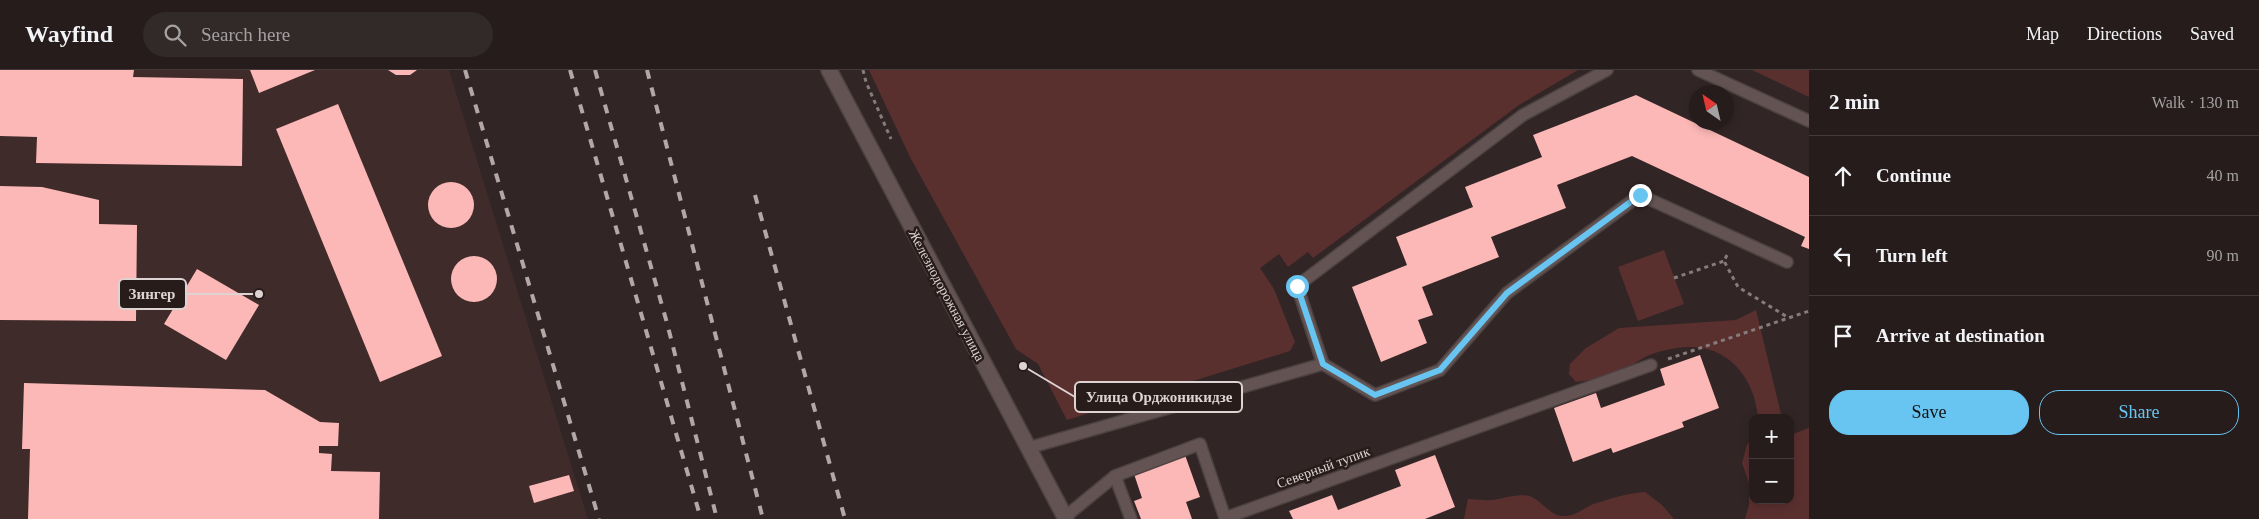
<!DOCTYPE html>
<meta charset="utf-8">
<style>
body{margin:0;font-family:Georgia,serif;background:#322929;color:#f1f3f6}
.controls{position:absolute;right:15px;bottom:15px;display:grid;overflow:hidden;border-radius:10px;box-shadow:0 2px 8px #0003}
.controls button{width:45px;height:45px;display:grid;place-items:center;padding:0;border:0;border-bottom:1px solid #423a3b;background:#261c1c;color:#f1f3f6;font:25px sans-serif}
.compass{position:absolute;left:1689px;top:15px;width:45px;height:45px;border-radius:50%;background:#261c1c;box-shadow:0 2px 8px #0003;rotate:326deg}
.stop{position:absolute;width:15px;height:15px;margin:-11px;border:4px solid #68c4f0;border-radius:50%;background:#fff}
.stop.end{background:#68c4f0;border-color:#fff;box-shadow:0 1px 5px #0008}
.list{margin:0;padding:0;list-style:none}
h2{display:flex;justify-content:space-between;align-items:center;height:65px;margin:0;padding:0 20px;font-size:21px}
h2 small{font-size:16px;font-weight:400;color:#a4a1a3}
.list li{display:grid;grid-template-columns:32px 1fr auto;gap:15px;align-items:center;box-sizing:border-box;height:80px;padding:0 20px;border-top:1px solid #423a3b}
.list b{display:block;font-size:19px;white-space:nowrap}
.list em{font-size:16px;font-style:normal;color:#a4a1a3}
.actions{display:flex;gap:10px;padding:15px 20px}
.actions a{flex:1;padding:11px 0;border:1px solid #68c4f0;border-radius:20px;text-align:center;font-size:18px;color:#68c4f0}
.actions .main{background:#68c4f0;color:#111}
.icon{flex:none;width:28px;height:28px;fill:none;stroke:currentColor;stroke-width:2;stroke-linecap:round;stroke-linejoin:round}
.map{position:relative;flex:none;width:1809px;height:449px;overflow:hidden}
header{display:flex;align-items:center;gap:30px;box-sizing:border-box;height:70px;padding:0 25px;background:#261c1c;border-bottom:1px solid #423a3b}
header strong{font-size:24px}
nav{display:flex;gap:28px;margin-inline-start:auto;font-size:18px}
.search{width:350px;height:45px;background:#322929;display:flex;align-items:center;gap:12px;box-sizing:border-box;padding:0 18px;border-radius:28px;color:#a4a1a3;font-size:19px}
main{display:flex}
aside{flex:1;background:#261c1c}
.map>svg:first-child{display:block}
.built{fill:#3f2b2a}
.green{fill:#5a302f}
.building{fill:#fcb8b6}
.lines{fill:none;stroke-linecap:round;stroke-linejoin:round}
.service-casing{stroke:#4c4141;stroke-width:14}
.tertiary-casing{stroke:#4c4141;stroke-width:18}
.path{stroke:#877c7c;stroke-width:3;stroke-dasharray:4 4;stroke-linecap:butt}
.service{stroke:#635453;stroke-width:11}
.tertiary{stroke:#635453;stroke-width:15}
.rail{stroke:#b2a8a7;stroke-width:4;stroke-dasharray:9 9;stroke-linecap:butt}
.route{stroke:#68c4f0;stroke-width:6}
.labels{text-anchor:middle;stroke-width:5;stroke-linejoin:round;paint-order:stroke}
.street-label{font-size:14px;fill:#dcd3d2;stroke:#281c1b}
.leader{fill:none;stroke:#dcd3d2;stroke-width:2}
.callout-dot{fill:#dcd3d2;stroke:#281c1b;stroke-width:2}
.callout{fill:#281c1b;stroke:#dcd3d2;stroke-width:2}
.callout-label{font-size:15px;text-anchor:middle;font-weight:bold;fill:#dcd3d2}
</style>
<header>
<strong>Wayfind</strong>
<div class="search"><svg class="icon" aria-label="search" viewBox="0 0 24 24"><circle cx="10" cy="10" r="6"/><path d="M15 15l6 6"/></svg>Search here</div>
<nav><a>Map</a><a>Directions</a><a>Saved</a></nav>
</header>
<main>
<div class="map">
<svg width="1809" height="449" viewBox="0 0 1809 449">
<rect width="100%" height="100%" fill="#322525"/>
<polygon class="built" points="0,0 449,0 588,449 0,449"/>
<g class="green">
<polygon points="869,0 1578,0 1519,35 1313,188 1308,182 1288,197 1279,184 1260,198 1274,219 1295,272 1290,281 1067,350 1038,294 1016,279 911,89"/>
<polygon points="1752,0 1809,0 1809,27"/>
<polygon points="1664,180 1684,234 1638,251 1618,197"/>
<path d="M1756 240 1782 348H1758C1756 328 1750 311 1736 296 1712 271 1678 274 1647 286 1637 291 1628 299 1617 304 1605 309 1590 310 1576 312L1569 304 1570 294 1586 278 1619 258 1736 250Z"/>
<polygon points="1809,358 1809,449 1745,449 1749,435 1749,413 1742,393 1747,375 1753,367 1753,430 1790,430 1790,365"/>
<path d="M1645 422 1662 435 1674 449H1464L1468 429C1475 429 1484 431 1491 430 1504 429 1515 423 1529 426 1542 430 1550 447 1565 446 1577 446 1585 436 1597 433 1612 428 1629 423 1645 422Z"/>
</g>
<g class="building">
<polygon points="0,0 134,0 133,7 243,9 242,96 36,93 37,67 0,66"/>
<polygon points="250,0 315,0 259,23"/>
<polygon points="388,0 417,0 410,5 396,5"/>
<polygon points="1636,25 1809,107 1809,179 1801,176 1805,167 1632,86 1557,115 1566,138 1491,167 1499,187 1422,217 1433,245 1418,250 1427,273 1381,292 1352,217 1407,195 1396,167 1473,137 1465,117 1542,87 1533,65"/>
<polygon points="338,34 442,286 380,312 276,59"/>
<circle cx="451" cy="135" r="23"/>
<polygon points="0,116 42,117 99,130 99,154 137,155 136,251 0,250"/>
<circle cx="474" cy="209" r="23"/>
<polygon points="197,199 259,235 226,290 164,254"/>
<polygon points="1700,285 1719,338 1682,352 1684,357 1613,383 1611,378 1573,392 1554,338 1596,323 1601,338 1665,315 1660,299"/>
<polygon points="24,313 265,320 320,352 339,353 338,376 319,376 319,383 332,384 331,401 380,402 379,449 28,449 30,379 22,379"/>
<polygon points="1185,385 1200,427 1186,432 1192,449 1141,449 1134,431 1142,428 1134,404"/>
<polygon points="1435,385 1455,437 1425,449 1293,449 1289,441 1332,425 1338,440 1401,416 1395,400"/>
<polygon points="569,405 574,421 534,433 529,416"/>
</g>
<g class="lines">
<g class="service-casing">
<g id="service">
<polyline points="1698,0 1809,51"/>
<polyline points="1323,294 1297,216 1523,45 1607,0"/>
<polyline points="1028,378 1323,294 1375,325 1440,300 1507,223 1640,125 1787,192"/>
<polyline points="1115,406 1131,449"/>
<polyline points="1065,447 1115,406 1200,374 1225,448 1651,295"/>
</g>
</g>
<g class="tertiary-casing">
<polyline id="tertiary" points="829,0 1066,449"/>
</g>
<g class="path">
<polyline points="863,0 866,12 891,69"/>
<polyline points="1727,185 1724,191 1738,217 1789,248"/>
<polyline points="1674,208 1724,191"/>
<polyline points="1668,289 1809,241"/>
</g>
<use href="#service" class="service"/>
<use href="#tertiary" class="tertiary"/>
<g class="rail">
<polyline points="465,0 599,449"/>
<polyline points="570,0 701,449"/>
<polyline points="595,0 667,253 717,449"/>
<polyline points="647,0 763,449"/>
<polyline points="755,125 845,449"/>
</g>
</g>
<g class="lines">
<polyline class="route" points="1297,216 1323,294 1375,325 1440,300 1507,223 1640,125"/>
</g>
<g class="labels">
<g class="street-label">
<text transform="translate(947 225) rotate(62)" y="5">Железнодорожная улица</text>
<text transform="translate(1323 397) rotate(-20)" y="5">Северный тупик</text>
</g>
</g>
<path class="leader" d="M259 224L186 224M1023 296L1075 327"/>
<g class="callout-dot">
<circle cx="259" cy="224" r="5"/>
<circle cx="1023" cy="296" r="5"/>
</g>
<g class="callout">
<rect x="119" y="209" width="67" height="30" rx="5"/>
<rect x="1075" y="312" width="167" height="30" rx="5"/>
</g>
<g class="callout-label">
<text x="152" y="229">Зингер</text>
<text x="1159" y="332">Улица Орджоникидзе</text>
</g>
</svg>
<div class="controls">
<button>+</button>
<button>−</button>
</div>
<svg class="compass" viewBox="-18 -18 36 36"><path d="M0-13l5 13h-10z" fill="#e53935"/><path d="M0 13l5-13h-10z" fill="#a4a1a3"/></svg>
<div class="stop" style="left:1297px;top:216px"></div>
<div class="stop end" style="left:1640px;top:125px"></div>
</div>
<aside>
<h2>2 min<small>Walk · 130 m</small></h2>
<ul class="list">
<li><svg class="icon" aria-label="ahead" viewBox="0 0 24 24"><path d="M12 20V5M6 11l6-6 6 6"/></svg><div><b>Continue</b></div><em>40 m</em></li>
<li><svg class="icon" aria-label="left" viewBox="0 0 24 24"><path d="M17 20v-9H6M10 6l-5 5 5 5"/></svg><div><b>Turn left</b></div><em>90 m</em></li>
<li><svg class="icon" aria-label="arrive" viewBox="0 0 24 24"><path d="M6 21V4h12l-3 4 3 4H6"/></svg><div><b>Arrive at destination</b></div></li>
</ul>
<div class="actions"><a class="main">Save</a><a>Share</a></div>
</aside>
</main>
